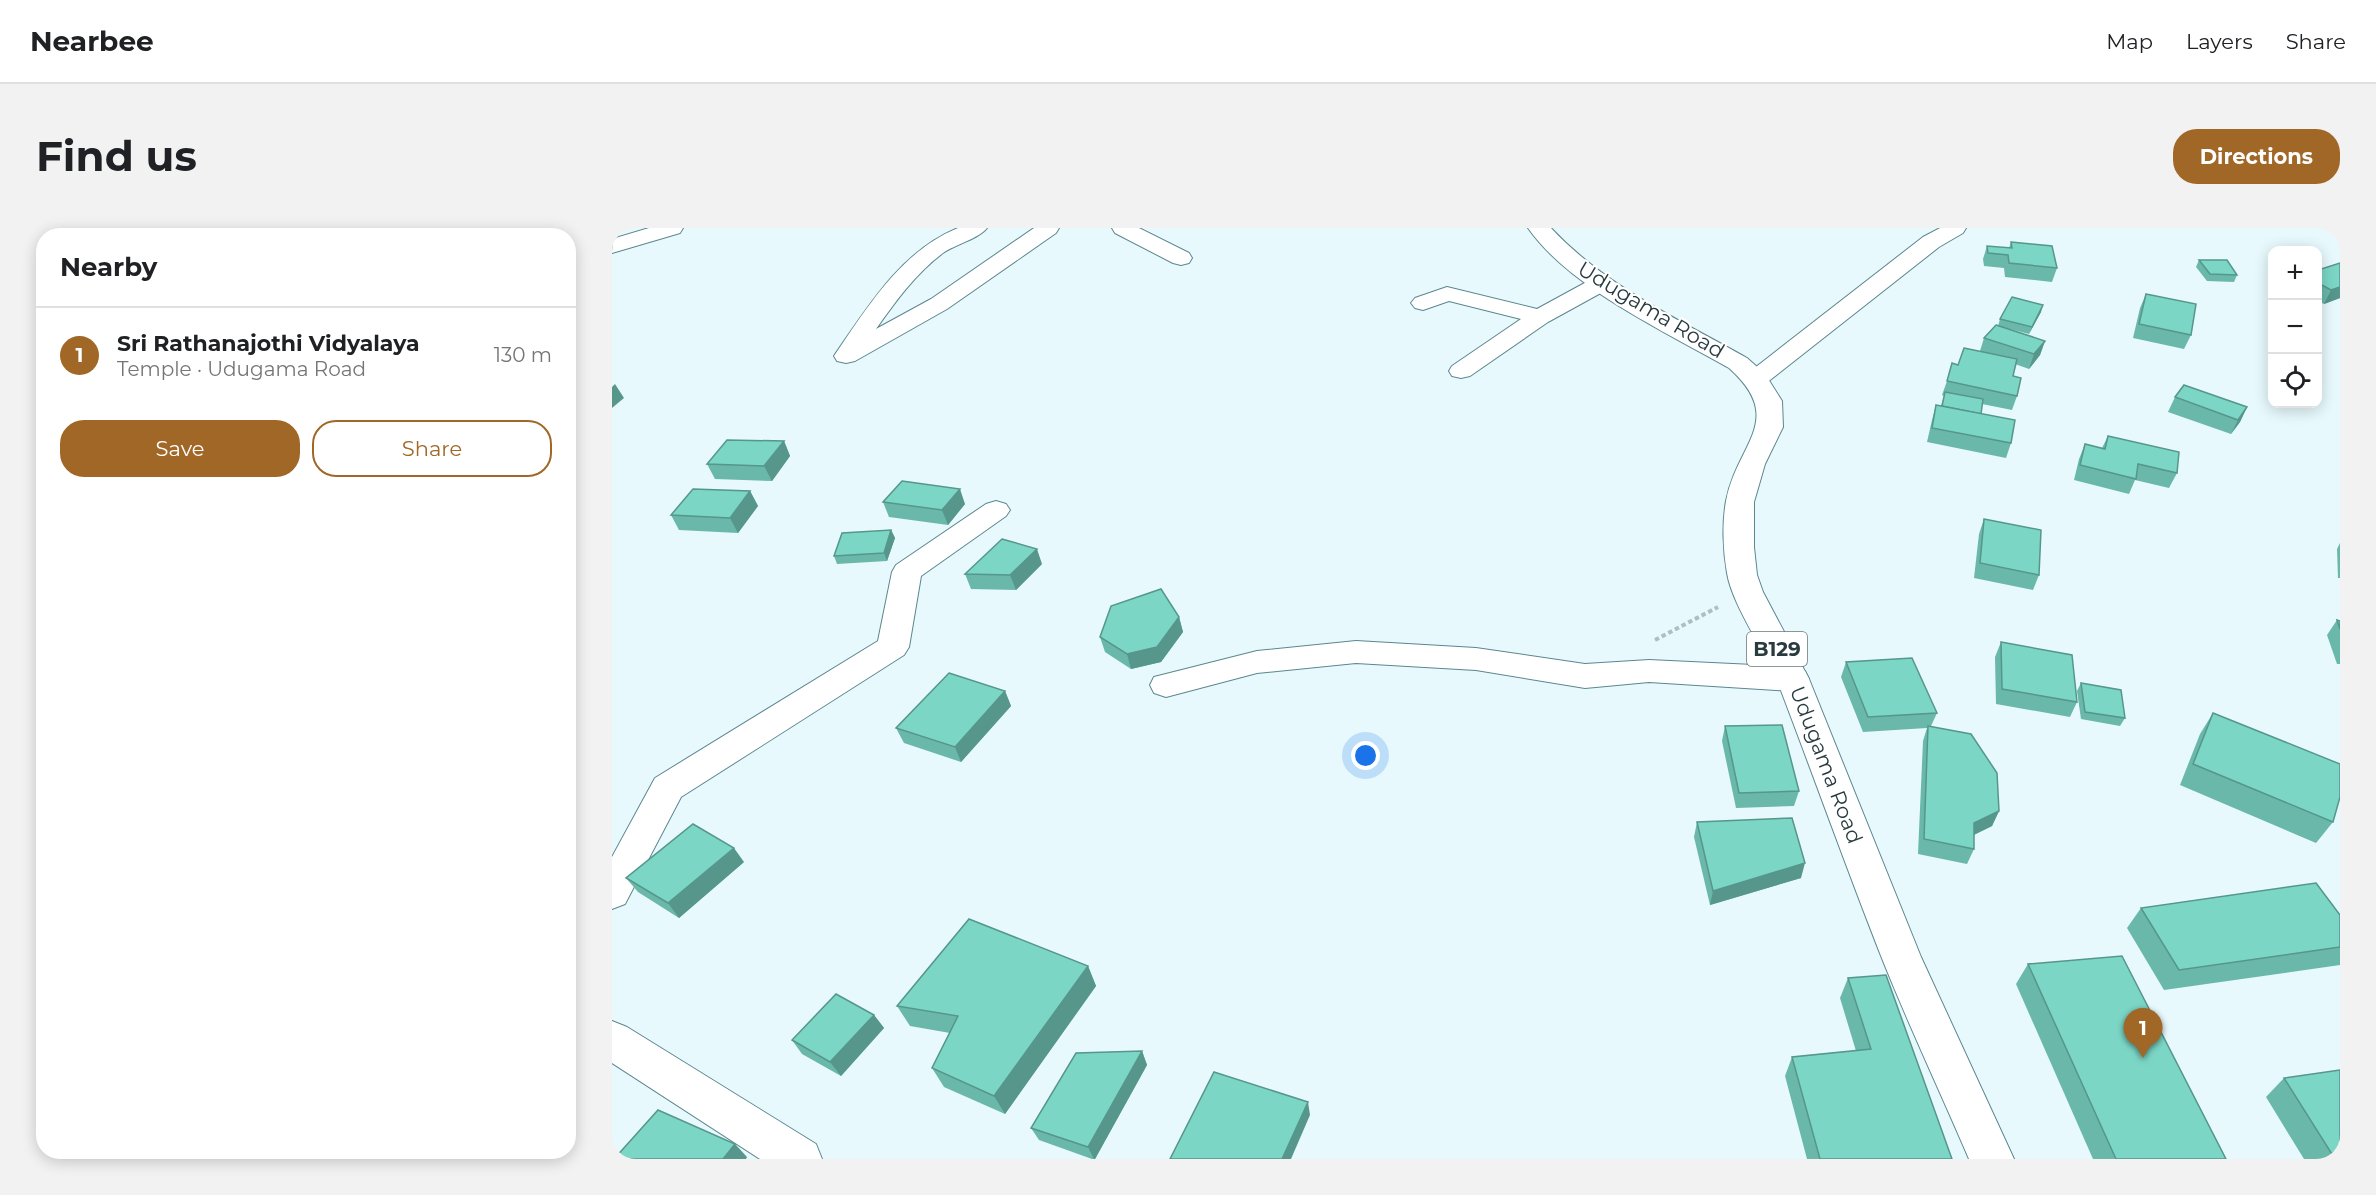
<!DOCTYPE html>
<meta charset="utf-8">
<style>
body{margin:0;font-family:Montserrat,sans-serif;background:#f2f2f2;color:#202124}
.controls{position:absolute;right:18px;top:18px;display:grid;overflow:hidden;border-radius:12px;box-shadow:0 3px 15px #0003}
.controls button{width:54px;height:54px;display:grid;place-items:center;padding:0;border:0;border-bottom:2px solid #e0e0e0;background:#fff;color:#202124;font:30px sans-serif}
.you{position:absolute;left:754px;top:528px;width:21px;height:21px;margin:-15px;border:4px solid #fff;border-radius:50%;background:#1a73e8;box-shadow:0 0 0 9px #1a73e833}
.badge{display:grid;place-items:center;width:39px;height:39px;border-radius:50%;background:#a16726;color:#fff;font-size:20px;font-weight:700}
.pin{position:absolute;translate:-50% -50px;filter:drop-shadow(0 2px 3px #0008)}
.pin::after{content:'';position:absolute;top:32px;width:21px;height:18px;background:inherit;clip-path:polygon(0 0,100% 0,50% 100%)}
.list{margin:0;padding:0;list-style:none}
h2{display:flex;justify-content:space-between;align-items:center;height:78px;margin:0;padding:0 24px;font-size:26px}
h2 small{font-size:20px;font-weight:400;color:#757577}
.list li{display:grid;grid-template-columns:39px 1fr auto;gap:18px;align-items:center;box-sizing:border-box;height:96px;padding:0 24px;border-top:2px solid #e0e0e0}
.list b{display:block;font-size:22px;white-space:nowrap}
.list p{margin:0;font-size:20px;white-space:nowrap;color:#757577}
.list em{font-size:20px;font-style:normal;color:#757577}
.actions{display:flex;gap:12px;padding:18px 24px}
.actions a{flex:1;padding:14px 0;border:2px solid #a16726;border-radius:24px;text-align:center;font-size:21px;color:#a16726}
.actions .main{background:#a16726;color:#fff}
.icon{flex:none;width:33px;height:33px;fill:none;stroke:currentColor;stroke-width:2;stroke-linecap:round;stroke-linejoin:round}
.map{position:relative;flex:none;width:1728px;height:931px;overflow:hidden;border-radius:24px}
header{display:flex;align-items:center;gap:36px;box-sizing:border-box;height:84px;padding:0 30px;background:#fff;border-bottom:2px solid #e0e0e0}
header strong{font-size:28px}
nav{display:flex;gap:33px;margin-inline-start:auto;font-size:21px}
.intro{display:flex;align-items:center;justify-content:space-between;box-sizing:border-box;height:144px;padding:0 36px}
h1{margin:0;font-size:42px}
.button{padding:15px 27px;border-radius:24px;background:#a16726;color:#fff;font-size:21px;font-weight:700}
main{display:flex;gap:36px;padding:0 36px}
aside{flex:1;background:#fff;border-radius:24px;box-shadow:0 3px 15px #0003}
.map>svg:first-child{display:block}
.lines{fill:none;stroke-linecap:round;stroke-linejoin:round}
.street-casing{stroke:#5b878f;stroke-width:2}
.primary-casing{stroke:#5b878f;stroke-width:2}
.path{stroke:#adbfc3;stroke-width:4;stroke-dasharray:4.5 3;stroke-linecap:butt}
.street{fill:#fff;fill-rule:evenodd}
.primary{fill:#fff;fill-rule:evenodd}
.wall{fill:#6ab8aa}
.shaded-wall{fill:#56968b}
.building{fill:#7bd6c6;stroke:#56968b;stroke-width:1.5}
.labels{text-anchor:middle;stroke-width:4.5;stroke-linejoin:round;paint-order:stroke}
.shield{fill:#fff;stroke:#697679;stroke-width:1.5}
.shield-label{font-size:20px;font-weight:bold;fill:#293b3f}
.street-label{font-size:21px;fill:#293b3f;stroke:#fff}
</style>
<header>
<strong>Nearbee</strong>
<nav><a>Map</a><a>Layers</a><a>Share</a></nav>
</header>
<div class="intro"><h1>Find us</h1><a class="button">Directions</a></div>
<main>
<aside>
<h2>Nearby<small></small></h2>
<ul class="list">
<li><span class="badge">1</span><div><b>Sri Rathanajothi Vidyalaya</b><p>Temple · Udugama Road</p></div><em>130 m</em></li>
</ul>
<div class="actions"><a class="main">Save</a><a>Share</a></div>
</aside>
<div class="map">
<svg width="1728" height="931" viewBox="0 0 1728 931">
<rect width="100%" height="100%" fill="#e7f9fd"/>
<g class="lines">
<g class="street-casing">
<g id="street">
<polygon points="37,0 71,0 68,5 0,25 0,11"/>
<path d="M346 0H375C368 10 342 17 331 25 304 45 283 74 264 101L319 71 422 0H447L444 5 335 81 243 133 234 135 225 133 222 128C255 80 289 23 346 0Z"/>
<polygon points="500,0 527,0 577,25 580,30 577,35 569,37 561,35 503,5"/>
<polygon points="1328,0 1354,0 1351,5 1327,19 1153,156 1144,159 1135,156 1131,151 1135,146 1311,9"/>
<polygon points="988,49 996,51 999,56 996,61 936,94 858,148 849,150 840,148 837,143 840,138 909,91 837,73 811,82 803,80 799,75 803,70 835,59 925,81 980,51"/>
<polygon points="384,273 394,276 398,282 394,288 309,348 297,419 292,427 69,569 13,676 0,681 0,629 43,550 266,413 280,344 284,337 374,276"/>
<polygon points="744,413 864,420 973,436 1037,432 1181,439 1193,443 1197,451 1193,459 1181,463 1037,454 973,460 864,442 744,435 645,445 554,469 542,465 538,457 542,449 645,423"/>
<polygon points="0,793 15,799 204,916 210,931 148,931 0,835"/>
</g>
</g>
<g class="primary-casing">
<path id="primary" d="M916 0H939C993 58 1066 91 1135 130L1153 146 1170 173 1171 199 1153 236 1142 274V319L1145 347 1151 364 1197 451 1309 729 1402 931H1357C1328 863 1296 796 1269 728 1234 639 1202 549 1168 460 1155 425 1121 380 1115 345 1111 323 1110 295 1114 273 1125 215 1175 192 1117 140 1054 104 958 60 916 0Z"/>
</g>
<polyline class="path" points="1043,412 1106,379"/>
<use href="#street" class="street"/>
<use href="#primary" class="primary"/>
</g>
<g class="wall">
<polygon points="1399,14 1445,40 1440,54 1393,49 1392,40 1372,38 1371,31 1375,18 1397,20"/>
<polygon points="1587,32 1625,47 1622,54 1595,53 1584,39"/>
<polygon points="1728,35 1728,70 1712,76 1706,73 1706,42"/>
<polygon points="1534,66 1579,107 1572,121 1521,110 1528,80"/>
<polygon points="1429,84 1417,106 1394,100 1433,113 1428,127 1417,141 1403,136 1401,148 1405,168 1400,182 1370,176 1369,186 1399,215 1394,230 1315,214 1320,192 1324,177 1329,178 1332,168 1330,167 1335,153 1346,137 1368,123 1372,110 1386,98 1388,91"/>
<polygon points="1563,169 1635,179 1628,194 1619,206 1556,184"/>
<polygon points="1496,208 1565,245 1557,260 1523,252 1517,266 1462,252 1467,231 1473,216 1490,220"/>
<polygon points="172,213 178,228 160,253 103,251 95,236"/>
<polygon points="138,263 146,278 126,305 67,302 59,287"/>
<polygon points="271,274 353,276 336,297 277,289"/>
<polygon points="1372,291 1427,347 1421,362 1362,350 1367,306"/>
<polygon points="279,302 283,310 275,333 225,336 222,328"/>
<polygon points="1728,315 1728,350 1726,350 1725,321"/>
<polygon points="430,336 404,362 359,361 353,346"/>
<polygon points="567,389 571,404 549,434 519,441 493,424 488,409"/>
<polygon points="1725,392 1728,393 1728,436 1725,436 1715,407"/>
<polygon points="1389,414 1465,474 1458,489 1384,476 1383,429"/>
<polygon points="1234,434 1325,485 1319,498 1387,583 1380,598 1362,607 1362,621 1355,636 1306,626 1311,513 1315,500 1251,504 1229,449"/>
<polygon points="1469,455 1513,490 1508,498 1469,491 1465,463"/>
<polygon points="393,463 399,478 349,534 292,515 284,500"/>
<polygon points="1601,485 1721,594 1704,615 1568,557 1588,506"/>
<polygon points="1113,498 1187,563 1182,578 1124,580 1110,513"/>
<polygon points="1085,594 1189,650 1098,677 1082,609"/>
<polygon points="132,634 67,690 26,664 14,650"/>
<polygon points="1529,680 1728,687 1728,737 1552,762 1515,700"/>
<polygon points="1416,736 1614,931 1481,931 1404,756"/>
<polygon points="476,738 484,758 393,886 332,859 320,840 338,805 298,798 285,778"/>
<polygon points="1236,750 1340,931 1195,931 1173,848 1180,829 1244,823 1228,770"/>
<polygon points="262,787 272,800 229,848 190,826 180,812"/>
<polygon points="530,823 535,837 483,931 480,931 427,912 419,900"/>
<polygon points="1672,850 1728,931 1692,931 1654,869"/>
</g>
<g class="shaded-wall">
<polygon points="1728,59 1728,70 1712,76 1719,62"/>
<polygon points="1431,77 1429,84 1417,106 1420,99"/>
<polygon points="1433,113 1428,127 1417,141 1422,126"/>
<polygon points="3,156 12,170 0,180 0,159"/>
<polygon points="1635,179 1628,194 1619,206 1626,192"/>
<polygon points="172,213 178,228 160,253 152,238"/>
<polygon points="348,261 353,276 336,297 330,282"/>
<polygon points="138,263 146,278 126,305 118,290"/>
<polygon points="279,302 283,310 275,333 272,325"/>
<polygon points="425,321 430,336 404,362 398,347"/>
<polygon points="567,389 571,404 549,434 519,441 515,426"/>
<polygon points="393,463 399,478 349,534 343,519"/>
<polygon points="1387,583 1380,598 1355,610 1362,595"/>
<polygon points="122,620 132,634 67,690 56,675"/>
<polygon points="1193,635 1189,650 1098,677 1101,663"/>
<polygon points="476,738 484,758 393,886 382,868"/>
<polygon points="262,787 272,800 229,848 218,834"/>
<polygon points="530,823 535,837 483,931 482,931 476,919"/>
<polygon points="696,874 698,887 679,931 670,931"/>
<polygon points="123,916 135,929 134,931 111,931"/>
</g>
<g class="building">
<polygon points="1399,14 1440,18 1445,40 1397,35 1396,27 1376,25 1375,18 1400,20"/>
<polygon points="1587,32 1615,32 1625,47 1598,46"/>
<polygon points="1728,35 1728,59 1719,62 1706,55 1706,42"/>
<polygon points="1534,66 1584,76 1579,107 1527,96"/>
<polygon points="1400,69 1431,77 1420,99 1388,91"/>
<polygon points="1384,97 1433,113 1422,126 1372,110"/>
<polygon points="1352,120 1405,131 1401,148 1409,150 1405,168 1335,153 1340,135 1346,137"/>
<polygon points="1572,157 1635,179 1626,192 1563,169"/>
<polygon points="1333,164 1371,171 1369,186 1330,178"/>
<polygon points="1324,177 1403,192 1399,215 1320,200"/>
<polygon points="1496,208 1567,224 1565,245 1526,236 1524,251 1468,237 1473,216 1493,221"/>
<polygon points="115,212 172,213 152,238 95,236"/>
<polygon points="290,253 348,261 330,282 271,274"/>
<polygon points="81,261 138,263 118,290 59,287"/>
<polygon points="1372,291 1429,302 1427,347 1368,335"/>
<polygon points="279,302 272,325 222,328 230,305"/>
<polygon points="390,311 425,321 398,347 353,346"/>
<polygon points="549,361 567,389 545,419 515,426 488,409 499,378"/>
<polygon points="1725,392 1728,393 1728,401"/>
<polygon points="1389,414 1460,427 1465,474 1390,461"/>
<polygon points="1300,430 1325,485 1256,489 1234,434"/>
<polygon points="337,445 393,463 343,519 284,500"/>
<polygon points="1469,455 1509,462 1513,490 1473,484"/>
<polygon points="1601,485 1728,536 1728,569 1721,594 1581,536"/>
<polygon points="1170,497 1187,563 1127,565 1113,498"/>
<polygon points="1316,498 1359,506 1385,545 1387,583 1362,595 1362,621 1312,611"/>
<polygon points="1180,590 1193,635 1101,663 1085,594"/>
<polygon points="81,596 122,620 56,675 14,650"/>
<polygon points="1704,655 1728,687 1728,719 1567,742 1529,680"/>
<polygon points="357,691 476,738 382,868 320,840 346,788 285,778"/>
<polygon points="1510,728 1614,931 1504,931 1416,736"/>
<polygon points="1274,747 1340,931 1208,931 1180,829 1259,821 1236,750"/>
<polygon points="224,766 262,787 218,834 180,812"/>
<polygon points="530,823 476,919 419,900 464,825"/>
<polygon points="1728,842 1728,931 1723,931 1672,850"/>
<polygon points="602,844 696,874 670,931 558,931"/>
<polygon points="46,882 123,916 111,931 2,931"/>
</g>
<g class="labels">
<rect class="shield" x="1135" y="404" width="60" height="34" rx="4.5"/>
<g class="shield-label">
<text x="1165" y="428">B129</text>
</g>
<g class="street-label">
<text transform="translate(1039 82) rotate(31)" y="7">Udugama Road</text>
<text transform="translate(1214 537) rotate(69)" y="7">Udugama Road</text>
</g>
</g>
</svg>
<div class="controls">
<button>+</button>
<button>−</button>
<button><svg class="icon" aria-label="locate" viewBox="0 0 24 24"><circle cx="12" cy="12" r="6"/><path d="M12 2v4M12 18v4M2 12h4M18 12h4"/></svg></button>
</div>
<div class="you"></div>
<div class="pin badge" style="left:1531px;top:830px">1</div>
</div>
</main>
